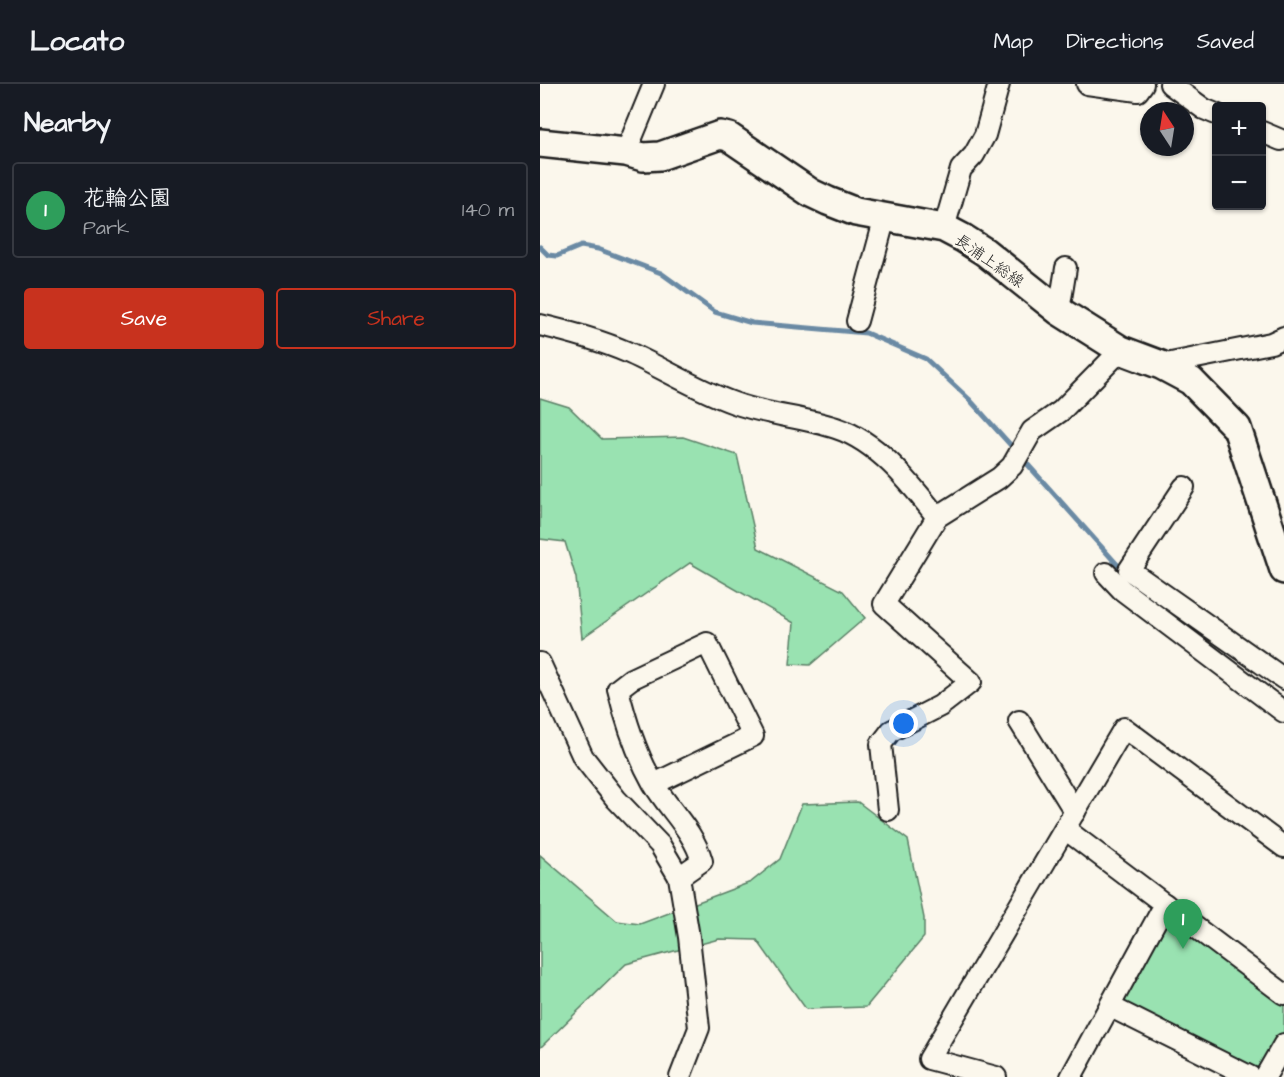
<!DOCTYPE html>
<meta charset="utf-8">
<style>
body{margin:0;font-family:"Architects Daughter","Klee One",sans-serif;background:#242831;color:#f1f3f6}
.controls{position:absolute;right:18px;top:18px;display:grid;overflow:hidden;border-radius:6px;box-shadow:0 2px 4px #0004}
.controls button{width:54px;height:54px;display:grid;place-items:center;padding:0;border:0;border-bottom:2px solid #363941;background:#171b24;color:#f1f3f6;font:30px sans-serif}
.compass{position:absolute;left:600px;top:18px;width:54px;height:54px;border-radius:50%;background:#171b24;box-shadow:0 2px 4px #0004;rotate:348deg}
.you{position:absolute;left:364px;top:640px;width:21px;height:21px;margin:-15px;border:4px solid #fff;border-radius:50%;background:#1a73e8;box-shadow:0 0 0 9px #1a73e833}
.badge{display:grid;place-items:center;width:39px;height:39px;border-radius:50%;background:#c8321e;color:#fff;font-size:20px;font-weight:700}
.pin{position:absolute;translate:-50% -50px;filter:drop-shadow(0 2px 3px #0008)}
.pin::after{content:'';position:absolute;top:32px;width:21px;height:18px;background:inherit;clip-path:polygon(0 0,100% 0,50% 100%)}
.list{margin:0;padding:0;list-style:none}
h2{display:flex;justify-content:space-between;align-items:center;height:78px;margin:0;padding:0 24px;font-size:26px}
h2 small{font-size:20px;font-weight:400;color:#9ea1a6}
.list li{display:grid;grid-template-columns:39px 1fr auto;gap:18px;align-items:center;box-sizing:border-box;height:96px;margin:0 12px 12px;padding:0 12px;border:2px solid #363941;border-radius:6px}
.list b{display:block;font-size:22px;white-space:nowrap}
.list p{margin:0;font-size:20px;white-space:nowrap;color:#9ea1a6}
.list em{font-size:20px;font-style:normal;color:#9ea1a6}
.actions{display:flex;gap:12px;padding:18px 24px}
.actions a{flex:1;padding:14px 0;border:2px solid #c8321e;border-radius:6px;text-align:center;font-size:21px;color:#c8321e}
.actions .main{background:#c8321e;color:#fff}
.map{position:relative;flex:none;width:744px;height:993px;overflow:hidden}
header{display:flex;align-items:center;gap:36px;box-sizing:border-box;height:84px;padding:0 30px;background:#171b24;border-bottom:2px solid #363941}
header strong{font-size:28px}
nav{display:flex;gap:33px;margin-inline-start:auto;font-size:21px}
main{display:flex}
aside{flex:1;background:#171b24}
.map>svg:first-child{display:block}
.green{fill:#99e2b1;stroke:#5a7f66;stroke-width:1.5}
.lines{fill:none;stroke-linecap:round;stroke-linejoin:round}
.stream{stroke:#6b8aa4;stroke-width:5}
.minor-casing{stroke:#1c1c1c;stroke-width:24}
.secondary-casing{stroke:#1c1c1c;stroke-width:32}
.minor{stroke:#fbf7ec;stroke-width:20}
.secondary{stroke:#fbf7ec;stroke-width:27}
.labels{text-anchor:middle;stroke-width:5;stroke-linejoin:round;paint-order:stroke}
.street-label{font-size:16px;fill:#1c1c1c;stroke:#fbf7ec}
</style>
<header>
<strong>Locato</strong>
<nav><a>Map</a><a>Directions</a><a>Saved</a></nav>
</header>
<main>
<aside>
<h2>Nearby<small></small></h2>
<ul class="list">
<li><span class="badge" style="background:#2e9e5b">1</span><div><b>花輪公園</b><p>Park</p></div><em>140 m</em></li>
</ul>
<div class="actions"><a class="main">Save</a><a>Share</a></div>
</aside>
<div class="map">
<svg width="744" height="993" viewBox="0 0 744 993">
<rect width="100%" height="100%" fill="#fbf7ec"/>
<filter id="ink" filterUnits="userSpaceOnUse"><feTurbulence type="fractalNoise" baseFrequency=".0167" numOctaves="2"/><feDisplacementMap in="SourceGraphic" scale="12" xChannelSelector="R" yChannelSelector="G"/><feConvolveMatrix kernelMatrix="1 2 1 2 8 2 1 2 1" color-interpolation-filters="sRGB"/></filter>
<g filter="url(#ink)">
<g class="green">
<polygon points="0,314 29,323 62,355 143,353 197,371 218,464 303,507 325,534 270,581 250,580 254,539 150,479 42,554 36,494 25,458 0,455"/>
<polygon points="318,718 368,756 384,834 384,853 326,923 266,925 217,856 179,855 86,880 0,964 0,771 77,837 100,840 211,798 240,775 262,720"/>
<polygon points="625,820 744,910 744,960 725,993 571,923"/>
</g>
<g class="lines">
<g class="stream">
<polyline points="0,163 8,171 17,172 41,162 58,165 121,189 175,228 212,239 326,249 386,275 429,315 475,366"/>
<polyline points="481,373 583,487"/>
</g>
<g class="minor-casing">
<g id="minor">
<polyline points="547,0 598,7 603,0"/>
<polyline points="630,0 664,25 676,30"/>
<polyline points="722,48 741,56"/>
<polyline points="86,68 114,0"/>
<polyline points="404,144 421,85 434,71 445,51 459,0"/>
<polyline points="519,227 526,184"/>
<polyline points="317,237 345,133"/>
<path d="M0 241C30 248 59 256 87 268 123 284 157 306 194 319 227 331 263 333 296 344 339 358 371 400 397 433"/>
<polyline points="621,281 731,259 744,253"/>
<polyline points="644,403 589,486 744,595"/>
<polyline points="566,489 582,506 744,628"/>
<polyline points="0,579 43,673 76,715 120,761 139,793 149,853 159,944 140,993"/>
<polyline points="479,637 535,728"/>
<path d="M114 700 213 652 167 559 91 595 78 605C86 638 96 669 113 699 129 726 153 746 162 777L139 793"/>
<polyline points="348,726 341,660 351,647 400,622 431,598 344,520 397,433 459,394 472,382 492,347 521,327 581,266"/>
<polyline points="525,745 744,910"/>
<polyline points="571,923 711,993"/>
<polyline points="456,993 389,975 584,644 744,763"/>
<polyline points="531,993 625,820"/>
<polyline points="725,993 744,960"/>
</g>
</g>
<g class="secondary-casing">
<polyline id="secondary" points="0,59 86,68 103,73 120,72 180,51 189,53 271,109 288,117 316,128 404,144 423,154 445,168 519,227 581,266 621,281 651,297 697,344 744,486"/>
</g>
<use href="#minor" class="minor"/>
<use href="#secondary" class="secondary"/>
</g>
</g>
<g class="labels">
<g class="street-label">
<text transform="translate(450 176) rotate(35)" y="6">長浦上総線</text>
</g>
</g>
</svg>
<div class="controls">
<button>+</button>
<button>−</button>
</div>
<svg class="compass" viewBox="-18 -18 36 36"><path d="M0-13l5 13h-10z" fill="#e53935"/><path d="M0 13l5-13h-10z" fill="#9ea1a6"/></svg>
<div class="you"></div>
<div class="pin badge" style="left:643px;top:865px;background:#2e9e5b">1</div>
</div>
</main>
